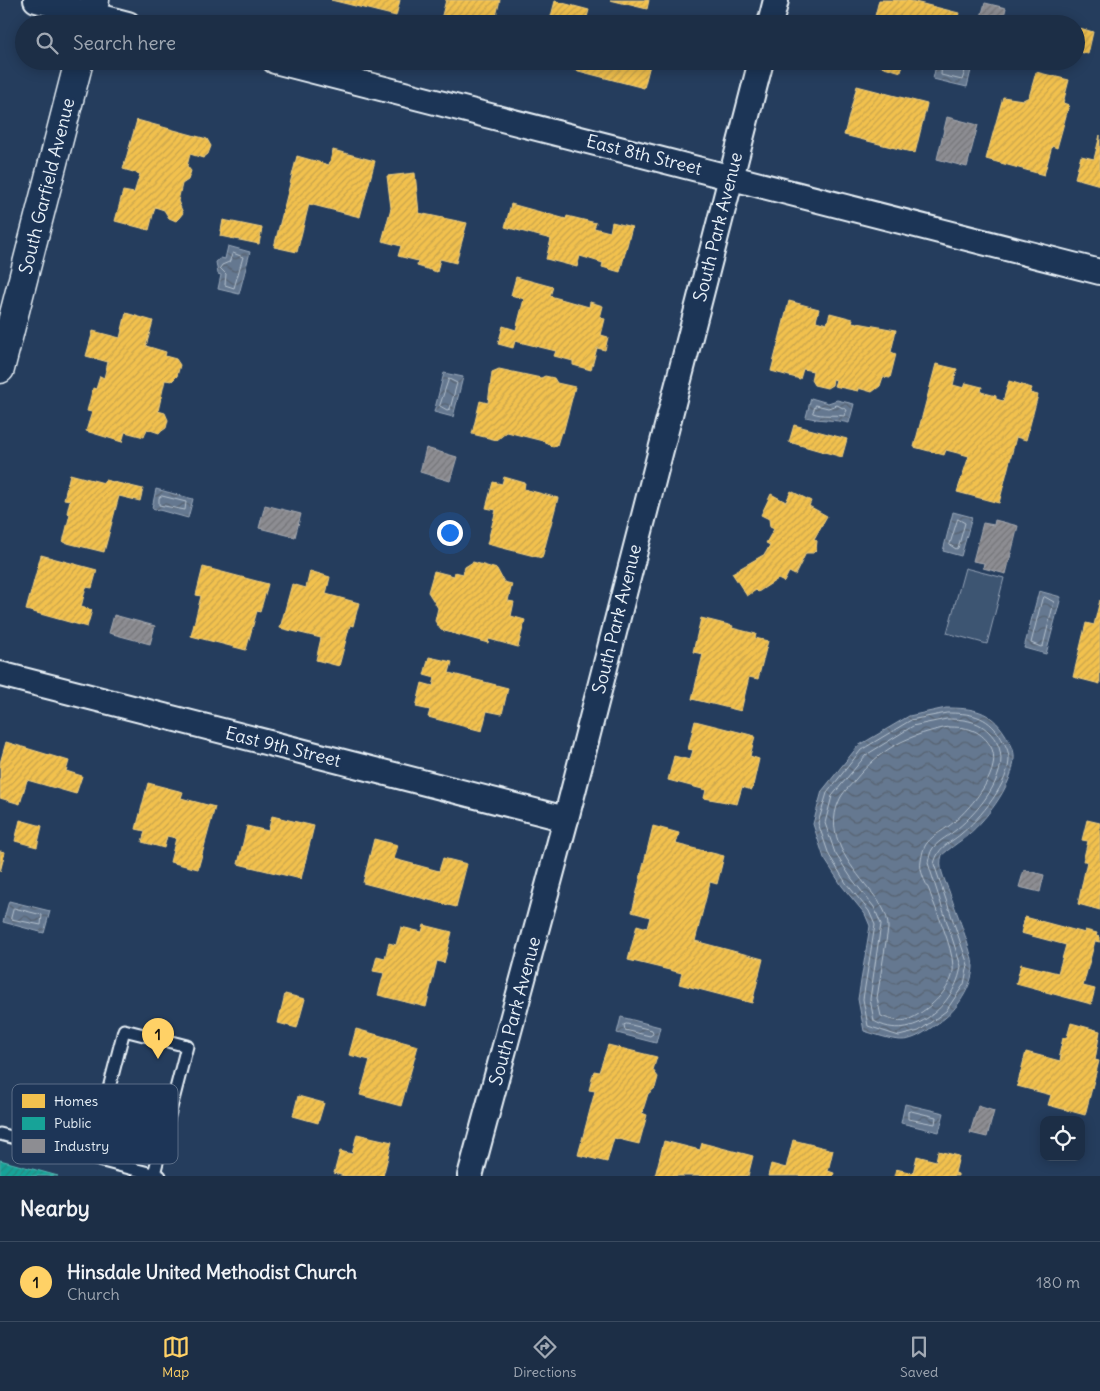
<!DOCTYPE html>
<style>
body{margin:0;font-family:Delius,sans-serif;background:#293a51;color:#f1f3f6}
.controls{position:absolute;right:15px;bottom:15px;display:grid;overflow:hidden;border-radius:10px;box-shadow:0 2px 12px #0003}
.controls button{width:45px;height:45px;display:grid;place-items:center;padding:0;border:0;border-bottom:1px solid #3a4a5f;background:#1c2e46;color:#f1f3f6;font:25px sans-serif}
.you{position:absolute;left:449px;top:532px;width:18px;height:18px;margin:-12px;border:4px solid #fff;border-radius:50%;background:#1a73e8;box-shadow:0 0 0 8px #1a73e833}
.badge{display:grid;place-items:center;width:32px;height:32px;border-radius:50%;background:#ffd166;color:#111;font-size:16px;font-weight:700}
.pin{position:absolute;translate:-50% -41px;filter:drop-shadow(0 1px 2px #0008)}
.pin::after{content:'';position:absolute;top:26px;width:18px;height:15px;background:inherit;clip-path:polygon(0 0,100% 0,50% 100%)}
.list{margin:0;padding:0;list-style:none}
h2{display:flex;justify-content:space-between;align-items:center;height:65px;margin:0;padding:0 20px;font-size:21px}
h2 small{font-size:16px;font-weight:400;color:#a0a8b3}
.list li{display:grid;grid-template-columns:32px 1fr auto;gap:15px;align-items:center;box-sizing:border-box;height:80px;padding:0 20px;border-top:1px solid #3a4a5f}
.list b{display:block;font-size:19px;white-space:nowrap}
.list p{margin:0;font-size:16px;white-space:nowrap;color:#a0a8b3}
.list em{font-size:16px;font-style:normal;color:#a0a8b3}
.icon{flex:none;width:28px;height:28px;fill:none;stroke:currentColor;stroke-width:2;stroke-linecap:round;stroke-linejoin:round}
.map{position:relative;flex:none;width:1100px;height:1176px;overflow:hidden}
.search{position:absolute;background:#1c2e46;box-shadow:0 2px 12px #0003;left:15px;right:15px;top:15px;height:55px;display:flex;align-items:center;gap:12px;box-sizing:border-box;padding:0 18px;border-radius:28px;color:#a0a8b3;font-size:19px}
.sheet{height:145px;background:#1c2e46}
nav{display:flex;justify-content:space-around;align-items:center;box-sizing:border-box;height:70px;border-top:1px solid #3a4a5f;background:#1c2e46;font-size:14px;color:#a0a8b3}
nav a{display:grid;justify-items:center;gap:2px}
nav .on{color:#ffd166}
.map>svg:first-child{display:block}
.green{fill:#3e5472;stroke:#93a2b5}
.water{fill:url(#water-waves);stroke:#99a8ba}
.homes{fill:url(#homes-hatch);stroke:#efcf81}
.public{fill:url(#public-hatch);stroke:#56bab5}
.industry{fill:url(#industry-hatch);stroke:#a8abb1}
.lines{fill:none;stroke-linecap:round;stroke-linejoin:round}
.shore{stroke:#b4c1ce;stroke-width:1}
.lane-casing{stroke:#e8f1f8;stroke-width:15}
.street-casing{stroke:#e8f1f8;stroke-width:28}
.secondary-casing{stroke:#e8f1f8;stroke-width:31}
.lane{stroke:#1d3557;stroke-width:11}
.street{stroke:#1d3557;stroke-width:24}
.secondary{stroke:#1d3557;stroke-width:28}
.labels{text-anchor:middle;stroke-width:5;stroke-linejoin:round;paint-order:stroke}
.street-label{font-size:18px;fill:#e8f1f8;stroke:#1d3557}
.key{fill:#1d3557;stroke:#5a6d87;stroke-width:1}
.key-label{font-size:14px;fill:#e8f1f8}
</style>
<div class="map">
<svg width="1100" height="1176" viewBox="0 0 1100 1176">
<defs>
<pattern id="water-waves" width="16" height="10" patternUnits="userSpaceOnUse" patternTransform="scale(1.25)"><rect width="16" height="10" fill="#657890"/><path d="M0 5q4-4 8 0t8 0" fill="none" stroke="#576270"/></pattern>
<pattern id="homes-hatch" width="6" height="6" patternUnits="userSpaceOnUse" patternTransform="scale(1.25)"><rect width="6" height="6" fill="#f2c14e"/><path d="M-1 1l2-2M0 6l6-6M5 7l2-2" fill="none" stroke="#c7a34d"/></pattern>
<pattern id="public-hatch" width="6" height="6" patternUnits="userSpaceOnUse" patternTransform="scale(1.25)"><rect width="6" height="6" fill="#17a398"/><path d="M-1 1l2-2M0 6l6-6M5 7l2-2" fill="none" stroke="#258881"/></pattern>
<pattern id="industry-hatch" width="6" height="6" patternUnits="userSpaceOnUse" patternTransform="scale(1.25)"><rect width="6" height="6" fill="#8d8d92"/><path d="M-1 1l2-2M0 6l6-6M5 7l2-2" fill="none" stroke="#747579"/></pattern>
</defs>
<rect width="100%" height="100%" fill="#253d5d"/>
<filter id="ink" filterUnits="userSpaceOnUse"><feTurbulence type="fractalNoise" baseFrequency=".02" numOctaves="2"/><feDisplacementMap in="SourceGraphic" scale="10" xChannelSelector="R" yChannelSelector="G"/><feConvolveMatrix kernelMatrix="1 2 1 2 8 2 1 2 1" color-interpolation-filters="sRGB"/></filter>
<g filter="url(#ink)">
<polygon class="green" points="965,568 1004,578 987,644 947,633"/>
<g class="water">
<polygon points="937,61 951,61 972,66 967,87 933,79"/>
<polygon points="228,246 250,252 239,294 218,289 221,275 218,274 216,262 221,258 225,259"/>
<polygon points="444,373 463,377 453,417 434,412"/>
<path d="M811 398 828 403 837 400 854 404 849 423C833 419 821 421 806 417Z"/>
<polygon points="156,489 193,499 188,518 152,508"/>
<polygon points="953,512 972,517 961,556 943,551"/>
<polygon points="1039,591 1061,597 1046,654 1024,648"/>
<path d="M946 708C973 708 990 710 1005 734 1010 742 1015 750 1014 759 1012 787 985 822 963 839 956 844 949 849 942 855 938 868 944 878 949 891 954 906 973 953 973 967 972 987 957 1010 941 1021 906 1046 904 1043 864 1031L858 999 870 926 865 914 842 886 824 858 813 824 822 791 858 746 909 716Z"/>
<polygon points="9,901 50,911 44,933 3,922"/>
<polygon points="621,1017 660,1027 656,1043 617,1033"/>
<polygon points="905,1104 944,1113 939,1132 901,1123"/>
</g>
<g class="homes">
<polygon points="331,0 400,0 396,16"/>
<polygon points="446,0 500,0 494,24 462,24 441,19"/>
<polygon points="610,0 649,0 647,9"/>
<polygon points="879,0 907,0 959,13 956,24 873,24"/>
<polygon points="555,1 589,10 585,24 549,24"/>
<polygon points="612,20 627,24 611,24"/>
<polygon points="1080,28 1093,32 1088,54 1076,51"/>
<polygon points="540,61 651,61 644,88"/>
<polygon points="864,61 904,61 901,72"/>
<polygon points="1036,72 1069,80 1063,103 1069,105 1057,148 1052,146 1044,175 986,159 1003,97 1023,100 1029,97"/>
<polygon points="857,86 927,104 915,153 844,135"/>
<polygon points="137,120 207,139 211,146 208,154 203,158 190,154 187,166 191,171 188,180 182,184 178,201 183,213 179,218 176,221 169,218 164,210 155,207 149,230 115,221 123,191 134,193 140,174 123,169"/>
<polygon points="1100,135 1100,185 1075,178 1081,156 1094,159"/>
<polygon points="333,150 375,161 360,217 309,204 297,252 274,247 297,156 329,165"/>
<polygon points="415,173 419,213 467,223 456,263 440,259 437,272 417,266 418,261 398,256 401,246 382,241 391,208 387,176"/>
<polygon points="511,204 566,219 567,216 596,223 594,228 610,232 612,222 632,227 620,272 602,267 603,263 580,256 577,267 546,259 551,239 505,227"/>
<polygon points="223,220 262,228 259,244 220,236"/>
<polygon points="516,277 553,287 550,296 589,307 590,302 603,306 600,318 605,319 601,335 608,337 605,350 597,348 591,370 573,365 573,361 554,356 556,351 515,341 513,348 498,344 503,326 516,330 524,299 511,295"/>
<polygon points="789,301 819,309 816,321 827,324 830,313 853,319 852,322 896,330 891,352 896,354 890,378 883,377 880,386 872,392 858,388 858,391 834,386 836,380 833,379 832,385 827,388 814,385 811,380 813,371 803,369 800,379 771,371"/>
<polygon points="126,313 153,321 146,346 166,352 165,356 176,359 180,365 177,376 172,381 165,380 158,411 165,413 168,420 166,428 159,433 147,429 144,437 125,432 122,442 86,431 92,412 87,411 93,388 96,389 100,376 104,378 108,362 86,356 93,331 120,338"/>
<polygon points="936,364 957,369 953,385 964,388 966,383 982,387 981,392 996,396 996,399 1003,401 1009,381 1032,388 1030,393 1038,395 1026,440 1016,437 999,503 957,492 969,456 946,450 944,455 914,447"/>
<polygon points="499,369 541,378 545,376 554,378 557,383 575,387 563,433 561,432 557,445 553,447 543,441 507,432 497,440 472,434 480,401 488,403 492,372"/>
<polygon points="794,425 847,439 842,457 789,442"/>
<polygon points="70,474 104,483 105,480 143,489 140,501 119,496 104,552 63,542 70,514 67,513 70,500 64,499"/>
<polygon points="504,477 525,483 524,489 558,498 542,558 487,544 496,510 486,508 493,482 502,484"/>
<polygon points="791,491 811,501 809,506 827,516 814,539 817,541 816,550 813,553 806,553 795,575 789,572 784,582 778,579 758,592 756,590 747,596 732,573 765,554 770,545 766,543 774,529 770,527 769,519 761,515 771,494 786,502"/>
<polygon points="41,555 97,570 92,588 86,587 81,607 92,610 87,627 26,610"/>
<polygon points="473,562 497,569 504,582 512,584 508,601 514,602 511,616 525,620 518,647 489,639 488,643 441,630 435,621 438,608 428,592 434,571 454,576 455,572 463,574 465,567"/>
<polygon points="203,567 268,584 260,612 257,611 246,650 191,636 201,596 196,595"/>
<polygon points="310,571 330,577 326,594 359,603 353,626 350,625 339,666 316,660 321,638 280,628 292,584 306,588"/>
<polygon points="1100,600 1100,684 1073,677 1086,623 1094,625"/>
<polygon points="701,618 733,626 732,628 756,634 755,638 768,641 758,679 749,677 741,711 692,699 703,654 693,652"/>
<polygon points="429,657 452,662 449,673 508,688 502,714 487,711 482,731 428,717 430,710 416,707 422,683 433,686 435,678 424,675"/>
<polygon points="695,721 755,736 750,756 759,759 752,790 742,787 737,804 704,798 706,790 668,780 674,756 690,760 693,750 688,749"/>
<polygon points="6,742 69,761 66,771 82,776 76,794 27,780 20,804 0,798 0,763"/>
<polygon points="148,783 183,792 181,798 215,807 198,869 170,862 176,838 167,836 164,848 142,842 145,831 136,829"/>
<polygon points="272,816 314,826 301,879 238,864 247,826 268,831"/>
<polygon points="20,820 42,826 37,847 15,841"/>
<polygon points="1087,820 1100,823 1100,910 1078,904 1087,861 1083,861 1088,841 1082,840"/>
<polygon points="653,826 679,833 676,844 724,856 717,884 710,882 695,941 763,959 752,1003 679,984 682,973 628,960 637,925 647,928 650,917 632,912"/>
<polygon points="374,839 398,845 394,859 439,871 443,858 467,864 456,907 363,883"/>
<polygon points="0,851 5,852 0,872"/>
<polygon points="1025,917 1085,933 1085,930 1097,933 1096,936 1100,937 1100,942 1095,941 1083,986 1095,989 1091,1004 1016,984 1021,964 1058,973 1066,945 1021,933"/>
<polygon points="424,925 452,932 444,963 437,961 426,1007 378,995 384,973 373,971 377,956 385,958 389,943 396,945 401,927 422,932"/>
<polygon points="285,994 305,999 297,1028 278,1023"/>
<polygon points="1071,1023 1100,1031 1095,1060 1099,1061 1085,1115 1048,1105 1051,1095 1017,1086 1026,1052 1060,1061 1061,1056 1059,1055 1063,1038 1067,1037"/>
<polygon points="356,1029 418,1046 401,1106 360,1095 370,1060 349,1055"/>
<polygon points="608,1045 657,1057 653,1070 658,1077 655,1088 648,1094 642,1113 647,1115 639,1144 614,1138 607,1162 578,1155 595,1091 589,1090 594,1071 599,1072"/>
<polygon points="298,1096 324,1103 318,1123 293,1116"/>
<polygon points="357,1134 392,1142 383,1176 344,1176 334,1173 340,1151 352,1154"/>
<polygon points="793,1140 833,1150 828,1171 834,1173 833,1176 768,1176 771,1164 786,1168"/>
<polygon points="664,1141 700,1150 702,1143 753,1156 748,1176 655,1176"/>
<polygon points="938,1151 959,1156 955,1173 958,1174 958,1176 894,1176 896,1169 913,1173 917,1156 936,1161"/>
</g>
<polygon class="public" points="0,1160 58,1176 0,1176"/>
<g class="industry">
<polygon points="985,3 1006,8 1002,24 979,24"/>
<polygon points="947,117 978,125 967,167 937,159"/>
<polygon points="426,448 457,457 450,481 420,472"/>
<polygon points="265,505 301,514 295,537 259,528"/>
<polygon points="995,520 1018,526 1006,574 983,568 984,563 973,561 983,523 994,525"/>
<polygon points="114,615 155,626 150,644 109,633"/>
<polygon points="1024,870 1044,875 1040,892 1019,887"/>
<polygon points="978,1106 994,1111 987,1137 970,1133"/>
</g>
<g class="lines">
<g class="shore">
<polyline points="942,61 941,75 962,80 965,71 958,67 956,61"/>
<polygon points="233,253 243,257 234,288 225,285 226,274 220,268 222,265 229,262"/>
<polygon points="449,379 457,383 450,409 447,410 440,406"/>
<path d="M816 405 828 408 837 405 847 410 844 416C833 414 823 417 813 413Z"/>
<polygon points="162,496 186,502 185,510 159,505 159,498"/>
<polygon points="958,519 965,523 958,548 956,549 950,545"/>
<polygon points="1045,597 1054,602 1043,646 1041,647 1031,643 1042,599"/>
<path d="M947 713C969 713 987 715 1000 736 1004 743 1008 748 1009 757 1010 783 980 818 961 834 948 845 939 845 934 864L968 965 964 984 946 1011 919 1031 899 1036 868 1026 863 999 875 925 869 911 846 883 829 855 818 823 827 793 861 750 911 720Z"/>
<path d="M947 719C969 719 984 722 996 741 1014 770 979 811 957 829 949 836 939 840 933 848 930 852 929 858 928 863L961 966C956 1004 912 1044 874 1021L870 999 881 924 874 907 852 879 835 853 825 823 832 796 866 755 913 726Z"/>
<path d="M948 727C967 727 979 729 990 745 1005 769 971 807 954 822 945 830 934 834 927 843 923 848 922 855 921 861 919 871 925 881 929 890 936 911 952 945 953 966 955 982 938 1000 926 1009 908 1022 902 1024 881 1016L877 998 888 929C889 913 878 900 869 889 849 864 824 834 839 801 842 793 850 786 855 780 881 748 908 735 948 727Z"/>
<polygon points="14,908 42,915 41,925 11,919"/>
<polygon points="627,1024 652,1030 653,1034 650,1036 625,1030 624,1025"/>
<polygon points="911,1111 936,1117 935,1124 908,1119 908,1112"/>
</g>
<g class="lane-casing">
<g id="lane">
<polyline points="0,1134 160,1176"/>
<polyline points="91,1158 124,1030 187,1046 154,1174"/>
</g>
</g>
<g class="street-casing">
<g id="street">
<polyline points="36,0 128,24"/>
<polyline points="770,24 776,0"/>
<polyline points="275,61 1100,272"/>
<polyline points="0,674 566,819"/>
<polyline points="470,1176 566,819 761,61"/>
</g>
</g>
<g class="secondary-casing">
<g id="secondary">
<polyline points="89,24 95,0"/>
<polyline points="0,369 79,61"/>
</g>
</g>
<use href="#lane" class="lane"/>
<use href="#street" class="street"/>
<use href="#secondary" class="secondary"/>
</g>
</g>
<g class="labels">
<g class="street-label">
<text transform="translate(644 155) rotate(14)" y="6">East 8th Street</text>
<text transform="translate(47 186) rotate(-76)" y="6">South Garfield Avenue</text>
<text transform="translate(718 227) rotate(-76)" y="6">South Park Avenue</text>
<text transform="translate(617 619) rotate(-76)" y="6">South Park Avenue</text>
<text transform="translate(283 747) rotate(14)" y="6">East 9th Street</text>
<text transform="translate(515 1011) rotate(-75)" y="6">South Park Avenue</text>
</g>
</g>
<rect x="12" y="1084" width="166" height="80" rx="8" class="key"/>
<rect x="22" y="1094" width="23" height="14" fill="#f2c14e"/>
<rect x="22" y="1117" width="23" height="13" fill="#17a398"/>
<rect x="22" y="1139" width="23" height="14" fill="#8d8d92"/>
<g class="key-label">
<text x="54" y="1106">Homes</text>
<text x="54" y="1128">Public</text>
<text x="54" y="1151">Industry</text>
</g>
</svg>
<div class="controls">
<button><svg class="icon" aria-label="locate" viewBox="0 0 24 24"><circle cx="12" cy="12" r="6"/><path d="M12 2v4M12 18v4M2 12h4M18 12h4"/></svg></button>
</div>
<div class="you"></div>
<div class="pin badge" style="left:158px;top:1059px">1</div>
<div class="search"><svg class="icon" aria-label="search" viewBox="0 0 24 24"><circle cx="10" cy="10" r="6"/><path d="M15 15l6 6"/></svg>Search here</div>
</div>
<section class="sheet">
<h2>Nearby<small></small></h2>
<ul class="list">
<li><span class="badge">1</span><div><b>Hinsdale United Methodist Church</b><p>Church</p></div><em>180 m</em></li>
</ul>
</section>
<nav>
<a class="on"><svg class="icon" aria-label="map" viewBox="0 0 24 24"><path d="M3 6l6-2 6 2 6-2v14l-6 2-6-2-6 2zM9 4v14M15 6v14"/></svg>Map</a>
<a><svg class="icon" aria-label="directions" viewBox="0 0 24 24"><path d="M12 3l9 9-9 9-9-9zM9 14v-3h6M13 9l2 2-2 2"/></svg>Directions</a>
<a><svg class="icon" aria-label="saved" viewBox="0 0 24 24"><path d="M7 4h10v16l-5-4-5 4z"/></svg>Saved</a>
</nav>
